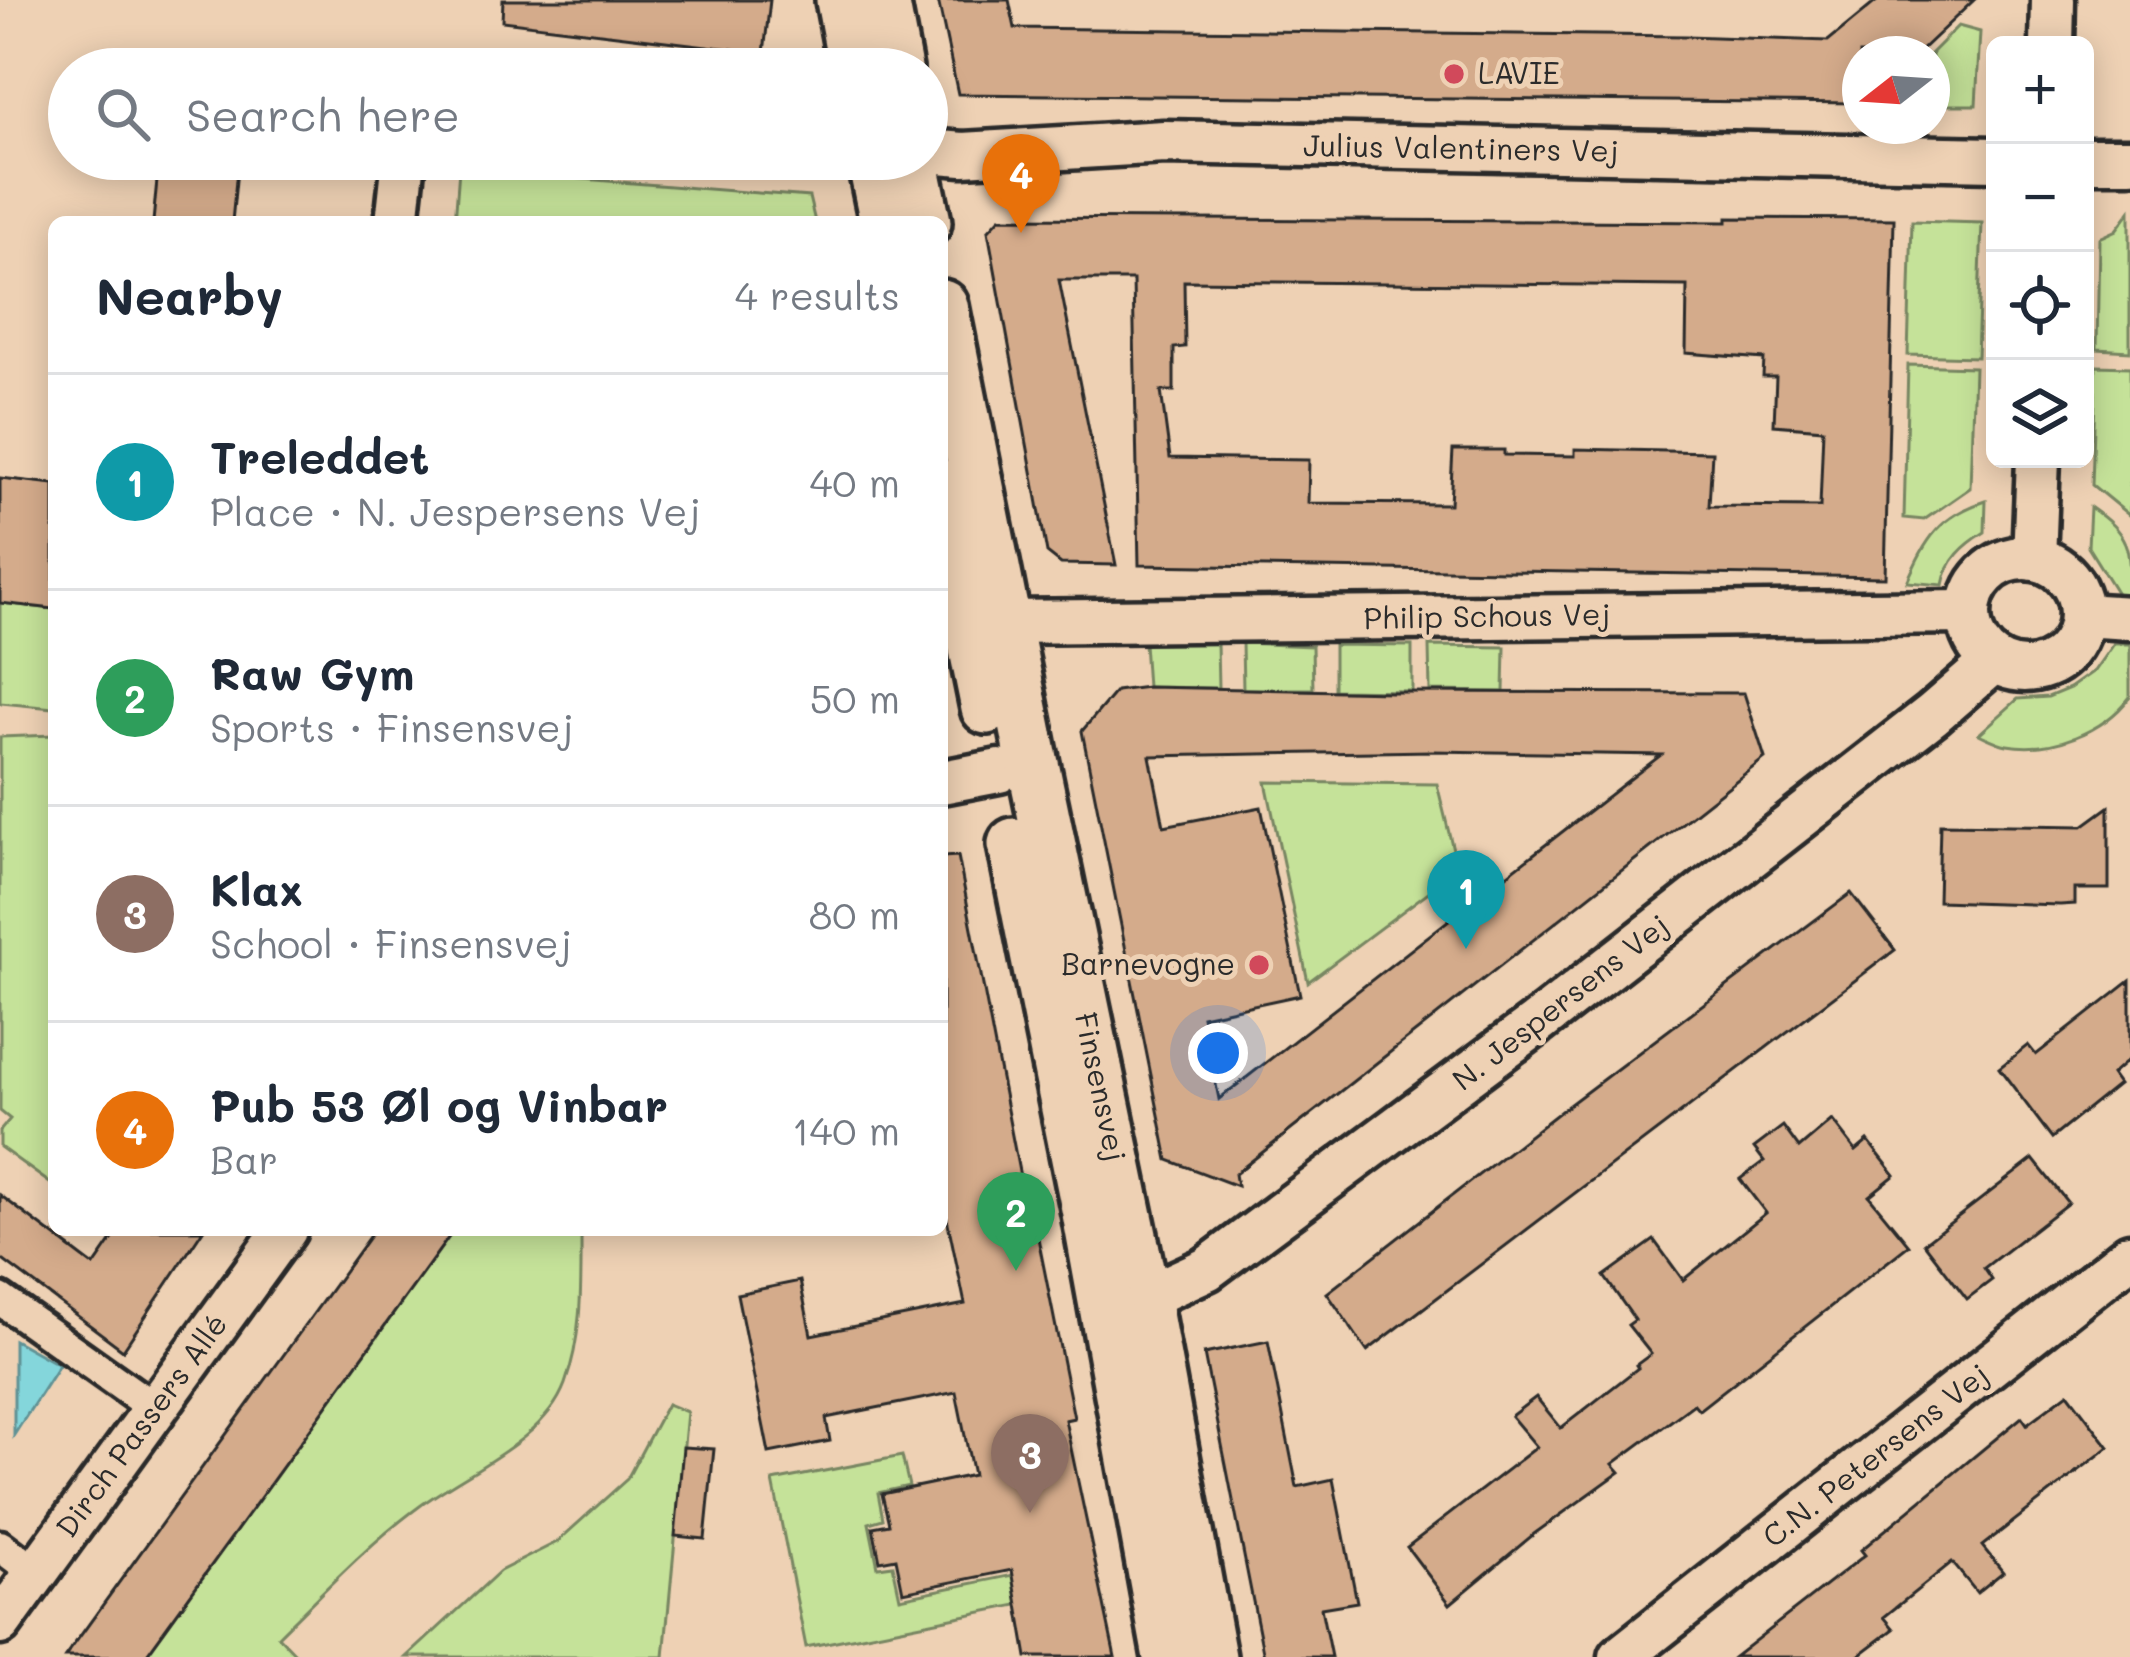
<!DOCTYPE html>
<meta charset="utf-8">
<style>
body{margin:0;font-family:Mali,sans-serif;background:#f2f2f3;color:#1f2937}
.controls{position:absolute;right:36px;top:36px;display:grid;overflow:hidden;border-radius:18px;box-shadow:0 6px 30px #0003}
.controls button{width:108px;height:108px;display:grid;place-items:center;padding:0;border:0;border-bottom:3px solid #e0e1e3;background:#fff;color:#1f2937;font:60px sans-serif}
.compass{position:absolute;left:1842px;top:36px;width:108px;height:108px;border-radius:50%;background:#fff;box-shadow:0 6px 30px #0003;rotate:253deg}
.you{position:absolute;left:1218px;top:1053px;width:42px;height:42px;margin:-30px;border:9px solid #fff;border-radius:50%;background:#1a73e8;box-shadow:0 0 0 18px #1a73e833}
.badge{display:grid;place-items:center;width:78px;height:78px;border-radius:50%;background:#d93025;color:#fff;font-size:39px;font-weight:700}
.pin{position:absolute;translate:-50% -99px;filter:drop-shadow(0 3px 6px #0008)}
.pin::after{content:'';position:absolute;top:63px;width:42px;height:36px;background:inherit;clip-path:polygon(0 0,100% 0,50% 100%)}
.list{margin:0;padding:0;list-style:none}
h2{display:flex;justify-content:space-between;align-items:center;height:156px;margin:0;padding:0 48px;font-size:51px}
h2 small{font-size:39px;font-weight:400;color:#747a83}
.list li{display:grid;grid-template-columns:78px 1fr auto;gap:36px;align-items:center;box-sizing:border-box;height:216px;padding:0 48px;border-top:3px solid #e0e1e3}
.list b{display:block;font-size:45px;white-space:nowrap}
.list p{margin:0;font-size:39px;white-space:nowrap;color:#747a83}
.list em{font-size:39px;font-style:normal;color:#747a83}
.icon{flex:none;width:66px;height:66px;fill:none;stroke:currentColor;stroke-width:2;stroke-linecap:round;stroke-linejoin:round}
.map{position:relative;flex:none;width:2130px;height:1657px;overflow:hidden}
.search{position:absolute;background:#fff;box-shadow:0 6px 30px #0003;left:48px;top:48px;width:900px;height:132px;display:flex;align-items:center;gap:30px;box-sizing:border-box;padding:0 42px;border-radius:66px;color:#747a83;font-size:45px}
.panel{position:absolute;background:#fff;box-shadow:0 6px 30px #0003;left:48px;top:216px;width:900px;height:1020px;border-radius:18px}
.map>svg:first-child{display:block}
.green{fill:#c5e299;stroke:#788662;stroke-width:3}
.water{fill:#84d6db;stroke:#609295;stroke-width:3}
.building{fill:#d4ab8b;stroke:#2b2b2b;stroke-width:3;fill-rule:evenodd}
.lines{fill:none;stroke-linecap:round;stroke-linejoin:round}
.pedestrian-casing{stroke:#2b2b2b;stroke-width:39}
.minor-casing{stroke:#2b2b2b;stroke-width:51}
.tertiary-casing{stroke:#2b2b2b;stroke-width:60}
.pedestrian{stroke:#eed1b4;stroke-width:30}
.minor{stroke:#eed1b4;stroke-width:42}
.tertiary{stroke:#eed1b4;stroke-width:51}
.poi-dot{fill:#d1495b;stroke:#eed1b4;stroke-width:4.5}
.labels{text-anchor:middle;stroke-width:10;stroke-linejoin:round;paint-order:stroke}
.poi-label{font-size:30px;fill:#2b2b2b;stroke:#eed1b4;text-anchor:start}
.street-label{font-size:30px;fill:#2b2b2b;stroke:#eed1b4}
</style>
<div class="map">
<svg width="2130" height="1657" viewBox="0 0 2130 1657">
<rect width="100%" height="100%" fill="#eed1b4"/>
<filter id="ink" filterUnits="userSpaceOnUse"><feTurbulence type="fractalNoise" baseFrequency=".00833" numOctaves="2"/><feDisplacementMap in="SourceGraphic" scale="24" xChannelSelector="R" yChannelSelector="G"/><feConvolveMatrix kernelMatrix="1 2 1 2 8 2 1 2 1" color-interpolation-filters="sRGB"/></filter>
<g filter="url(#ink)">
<g class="green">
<polygon points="1958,26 1980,32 1976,105 1932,105 1932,54 1930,54"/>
<polygon points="459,169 809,197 815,222 455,222"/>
<polygon points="2130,211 2130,351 2097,349 2099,238 2116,230"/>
<polygon points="1912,221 1982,223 1977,357 1908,355"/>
<polygon points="1908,365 1974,367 1970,488 1924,520 1904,518"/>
<polygon points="2096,366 2130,367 2130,516 2092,485"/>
<path d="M1986 501 1985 532C1964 545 1947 560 1943 585L1907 582C1926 539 1939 516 1986 501Z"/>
<path d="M2090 507C2130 535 2130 546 2130 596L2118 595 2088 547Z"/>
<polygon points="0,603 54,609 54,708 0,703"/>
<polygon points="1144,643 1217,643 1218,688 1147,687"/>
<polygon points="1242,643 1312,646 1313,689 1243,689"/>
<path d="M2113 644H2130V697C2104 732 2051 753 2007 745 1997 743 1988 738 1979 734L2018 699 2048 697 2070 688 2094 671Z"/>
<polygon points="1334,645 1412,646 1412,691 1334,690"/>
<polygon points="1429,646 1505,647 1504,692 1430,691"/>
<polygon points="54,735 54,1186 0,1147 0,1131 10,1119 0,1111 0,737"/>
<polygon points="1266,782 1437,784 1458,870 1308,982"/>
<path d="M454 1230H581C581 1282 583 1335 565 1384 544 1441 467 1471 420 1506 368 1544 324 1591 278 1636L298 1657H145Z"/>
<polygon points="667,1404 687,1412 664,1657 407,1657 500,1571 557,1542 627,1479"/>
<polygon points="902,1456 909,1486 878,1493 883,1519 869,1523 878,1567 893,1565 900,1598 1088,1560 1092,1590 806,1647 773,1481"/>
</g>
<polygon class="water" points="14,1340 59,1365 14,1435"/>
<g class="building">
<polygon points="503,0 770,0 764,53 502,21"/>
<polygon points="938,0 1009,0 1015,28 1687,36 1828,41 1878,0 1974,0 1917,54 1860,54 1860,103 958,94"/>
<polygon points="159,159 238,159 232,222 153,222"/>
<path d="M1000 218 1727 222V218L1894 219 1885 577 1139 565 1133 280H1059L1116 565 1061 564 1047 553 988 231ZM1184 281 1687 286 1686 353 1764 359 1763 377H1776L1774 425 1823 429 1820 507 1709 506 1712 452 1575 449V456L1504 455V450H1453L1450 504 1308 503 1309 460 1170 458 1161 391H1174V348L1185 347Z"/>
<polygon points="0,478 54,484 54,609 0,603"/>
<path d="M1147 687 1392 692 1744 693 1765 758 1235 1174 1237 1186 1168 1160 1082 731 1116 691ZM1432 751 1661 755 1219 1099 1202 1016 1300 995 1261 807 1164 826 1150 756Z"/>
<polygon points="2109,807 2109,889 2075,889 2075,904 2060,905 1938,901 1940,824 2083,826"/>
<polygon points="958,856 1032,1239 1038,1238 1074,1418 1065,1420 1115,1657 1027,1657 1012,1570 903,1592 896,1558 880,1561 873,1527 889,1524 882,1494 973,1475 956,1392 826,1418 830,1441 769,1453 737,1294 800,1281 811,1335 965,1304 947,1218 942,1219 942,857"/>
<polygon points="1851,893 1895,950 1367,1351 1327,1293 1561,1111"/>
<polygon points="2130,981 2130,1058 2111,1075 2118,1085 2052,1138 1999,1068 2028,1045 2036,1055"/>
<polygon points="1832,1120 1856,1151 1868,1141 1895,1175 1869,1196 1909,1245 1699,1410 1694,1404 1613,1464 1620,1472 1534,1534 1450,1604 1407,1547 1537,1447 1511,1416 1536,1397 1561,1428 1638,1368 1636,1365 1651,1354 1628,1325 1635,1320 1604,1276 1654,1240 1683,1280 1766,1213 1740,1179 1764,1161 1754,1148 1783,1126 1799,1148"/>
<polygon points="2033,1159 2068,1203 1984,1268 1992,1280 1967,1299 1924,1243"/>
<polygon points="0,1195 94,1266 119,1230 203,1230 123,1350 0,1258"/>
<polygon points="374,1230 454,1230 145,1657 65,1657"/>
<polygon points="1268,1341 1297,1487 1333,1479 1357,1602 1321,1608 1331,1657 1264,1657 1204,1354"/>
<polygon points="2068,1393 2109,1447 1982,1546 2003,1572 1977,1593 1952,1562 1884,1617 1894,1629 1857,1657 1734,1657 1865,1555 1861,1550 2022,1417 2027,1424"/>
<polygon points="683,1447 714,1449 705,1539 675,1536"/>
</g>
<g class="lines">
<g class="pedestrian-casing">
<g id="pedestrian">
<polyline points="0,1299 155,1409"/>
<polyline points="0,1546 36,1573"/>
</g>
</g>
<g class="minor-casing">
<g id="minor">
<polyline points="2052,45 2053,0"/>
<polyline points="927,151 963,154 1164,142 1995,159"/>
<polyline points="2085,160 2130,160"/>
<polyline points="397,222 404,159"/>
<circle cx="2025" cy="614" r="56"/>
<polyline points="2034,559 2038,459"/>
<polyline points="2081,615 2130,618"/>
<polyline points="1006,622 1969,612"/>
<polyline points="942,782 999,771"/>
<polyline points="1113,1306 1144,1298 1207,1269 1536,1024 1933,714 1994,661"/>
<polyline points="0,1623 285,1230"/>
<polyline points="1621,1657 2130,1255"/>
</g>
</g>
<g class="tertiary-casing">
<g id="tertiary">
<polyline points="842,0 855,69"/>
<polyline points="883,0 896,69"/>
<polyline points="873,159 886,222"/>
<polyline points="912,159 925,222"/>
<polyline points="942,306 1033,764 1144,1298 1210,1657"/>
<polyline points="942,486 987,708"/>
<polyline points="1014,844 1088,1213 1169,1657"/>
</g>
</g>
<use href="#pedestrian" class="pedestrian"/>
<use href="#minor" class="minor"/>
<use href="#tertiary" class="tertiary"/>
</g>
</g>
<g class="poi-dot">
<circle cx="1454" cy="74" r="12"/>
<circle cx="1259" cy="965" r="12"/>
</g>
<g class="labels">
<g class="poi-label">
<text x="1478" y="84">LAVIE</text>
<text x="1235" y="975" text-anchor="end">Barnevogne</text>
</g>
<g class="street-label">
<text transform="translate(1461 149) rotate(1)" y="10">Julius Valentiners Vej</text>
<text transform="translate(1487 617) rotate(-1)" y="10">Philip Schous Vej</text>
<text transform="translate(1561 1003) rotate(-38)" y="10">N. Jespersens Vej</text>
<text transform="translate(1100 1087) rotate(78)" y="10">Finsensvej</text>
<text transform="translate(142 1426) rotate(-54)" y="10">Dirch Passers Allé</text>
<text transform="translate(1876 1456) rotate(-38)" y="10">C.N. Petersens Vej</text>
</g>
</g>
</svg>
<div class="controls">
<button>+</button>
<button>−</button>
<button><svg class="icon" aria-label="locate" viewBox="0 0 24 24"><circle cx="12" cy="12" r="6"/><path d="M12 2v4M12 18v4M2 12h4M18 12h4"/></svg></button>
<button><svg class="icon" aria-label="layers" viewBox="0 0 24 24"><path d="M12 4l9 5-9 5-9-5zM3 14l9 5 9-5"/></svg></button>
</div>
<svg class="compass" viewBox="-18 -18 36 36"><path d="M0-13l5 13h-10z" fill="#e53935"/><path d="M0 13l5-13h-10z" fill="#747a83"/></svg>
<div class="you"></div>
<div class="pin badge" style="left:1466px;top:949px;background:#0f9aa8">1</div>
<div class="pin badge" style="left:1016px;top:1271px;background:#2e9e5b">2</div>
<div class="pin badge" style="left:1030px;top:1513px;background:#8d6e63">3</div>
<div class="pin badge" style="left:1021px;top:233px;background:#e8710a">4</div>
<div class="search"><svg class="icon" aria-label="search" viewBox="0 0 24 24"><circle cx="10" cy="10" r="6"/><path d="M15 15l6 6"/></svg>Search here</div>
<section class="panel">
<h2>Nearby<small>4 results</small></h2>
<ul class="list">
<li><span class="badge" style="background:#0f9aa8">1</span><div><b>Treleddet</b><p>Place · N. Jespersens Vej</p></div><em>40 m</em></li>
<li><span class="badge" style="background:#2e9e5b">2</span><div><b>Raw Gym</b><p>Sports · Finsensvej</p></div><em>50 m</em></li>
<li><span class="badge" style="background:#8d6e63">3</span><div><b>Klax</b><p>School · Finsensvej</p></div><em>80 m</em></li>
<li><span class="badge" style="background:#e8710a">4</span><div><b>Pub 53 Øl og Vinbar</b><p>Bar</p></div><em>140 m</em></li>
</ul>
</section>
</div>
